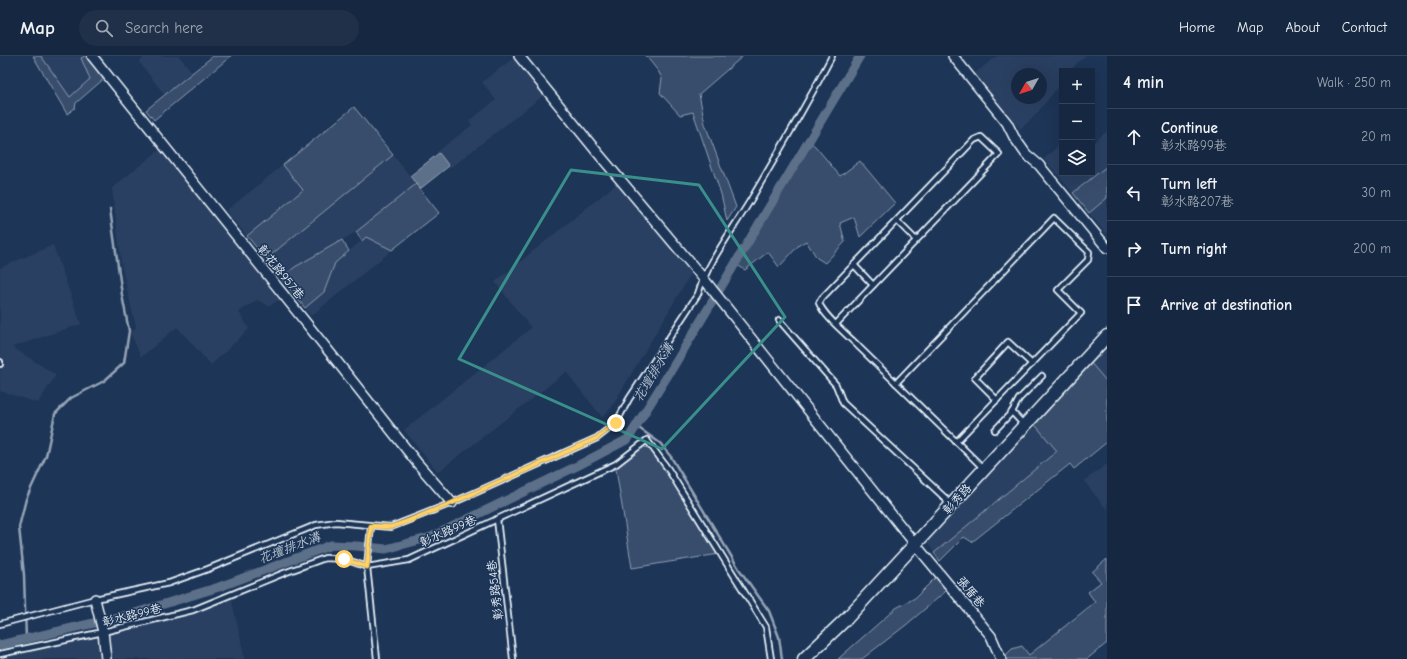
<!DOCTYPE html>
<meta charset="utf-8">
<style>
body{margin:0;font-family:"Comic Neue","LXGW WenKai TC",sans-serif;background:#1f3048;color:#f1f3f6}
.controls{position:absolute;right:12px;top:12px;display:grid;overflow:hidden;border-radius:0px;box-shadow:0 4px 16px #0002}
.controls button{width:36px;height:36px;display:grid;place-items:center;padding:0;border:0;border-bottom:1px solid #35445a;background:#162841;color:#f1f3f6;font:20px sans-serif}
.compass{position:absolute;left:1011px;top:12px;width:36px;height:36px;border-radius:50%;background:#162841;box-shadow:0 4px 16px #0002;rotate:231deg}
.stop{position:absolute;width:12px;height:12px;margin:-9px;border:3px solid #ffd166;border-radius:50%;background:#fff}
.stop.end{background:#ffd166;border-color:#fff;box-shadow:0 1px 4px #0008}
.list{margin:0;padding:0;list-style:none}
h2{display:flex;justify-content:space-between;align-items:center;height:52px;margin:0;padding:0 16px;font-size:17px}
h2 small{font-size:13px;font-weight:400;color:#9ea6b1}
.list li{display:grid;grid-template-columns:26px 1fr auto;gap:12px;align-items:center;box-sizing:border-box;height:56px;padding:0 16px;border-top:1px solid #35445a}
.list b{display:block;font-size:15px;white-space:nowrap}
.list p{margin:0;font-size:13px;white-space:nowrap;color:#9ea6b1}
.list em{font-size:13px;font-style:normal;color:#9ea6b1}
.icon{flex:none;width:22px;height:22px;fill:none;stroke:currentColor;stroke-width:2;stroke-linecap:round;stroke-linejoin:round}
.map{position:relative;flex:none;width:1107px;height:603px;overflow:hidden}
header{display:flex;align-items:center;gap:24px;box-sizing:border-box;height:56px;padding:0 20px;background:#162841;border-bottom:1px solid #35445a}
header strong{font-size:19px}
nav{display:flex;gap:22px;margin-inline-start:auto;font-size:14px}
.search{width:280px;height:36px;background:#1f3048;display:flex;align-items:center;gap:10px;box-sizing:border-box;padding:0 14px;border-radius:22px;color:#9ea6b1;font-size:15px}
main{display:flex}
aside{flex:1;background:#162841}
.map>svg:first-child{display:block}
.built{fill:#2a4162;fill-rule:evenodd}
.green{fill:#374d6c;stroke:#909fb2}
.water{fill:#5d7089;stroke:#95a4b5}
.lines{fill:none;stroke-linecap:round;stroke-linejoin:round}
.stream{stroke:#95a4b5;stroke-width:2.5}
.canal{stroke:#5d7089;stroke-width:9}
.service-casing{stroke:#e8f1f8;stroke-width:8}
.minor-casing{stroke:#e8f1f8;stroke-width:12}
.tertiary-casing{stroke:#e8f1f8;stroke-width:15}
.service{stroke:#1d3557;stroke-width:4.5}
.minor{stroke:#1d3557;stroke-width:9}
.tertiary{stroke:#1d3557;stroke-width:12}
.route{stroke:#ffd166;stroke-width:5}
.marked{fill:none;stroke:#3a8f8a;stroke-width:3;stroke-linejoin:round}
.labels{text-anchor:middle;stroke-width:3;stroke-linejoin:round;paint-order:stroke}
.street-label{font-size:12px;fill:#e8f1f8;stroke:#1d3557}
.water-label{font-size:13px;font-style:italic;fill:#b7c4d1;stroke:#1d3557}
</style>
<header>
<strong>Map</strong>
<div class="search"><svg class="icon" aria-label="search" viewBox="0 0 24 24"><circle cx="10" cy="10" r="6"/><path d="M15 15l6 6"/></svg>Search here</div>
<nav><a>Home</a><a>Map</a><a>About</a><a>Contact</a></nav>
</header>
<main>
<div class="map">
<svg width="1107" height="603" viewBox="0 0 1107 603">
<rect width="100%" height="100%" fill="#1d3557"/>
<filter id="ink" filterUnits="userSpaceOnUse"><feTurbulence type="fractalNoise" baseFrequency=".025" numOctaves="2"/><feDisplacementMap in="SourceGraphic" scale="8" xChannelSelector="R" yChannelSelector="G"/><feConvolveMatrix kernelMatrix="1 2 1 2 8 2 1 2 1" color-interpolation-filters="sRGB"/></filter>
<g filter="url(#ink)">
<g class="built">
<polygon points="41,0 85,0 81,3 90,23 70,41"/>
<polygon points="146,0 179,0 193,17 165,39 139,6"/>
<polygon points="516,0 549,35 450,112 437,96 472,69 469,65 496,44 482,26"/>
<path d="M997 0H1086L1076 8 1070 15H1062V26L1034 61 1020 73 975 17ZM1017 18H1041V42H1017Z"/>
<polygon points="1107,75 1107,110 1073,137 1044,103 1062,86 1062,117 1092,117 1092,88"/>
<polygon points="163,91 284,241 269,250 257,244 239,256 249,273 211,309 177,271 141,301 131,278 136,271 122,212 112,132"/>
<polygon points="393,99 416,128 356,176 295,211 281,222 266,203"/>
<polygon points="283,109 303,134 247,180 226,155"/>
<polygon points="620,125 692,216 611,352 602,361 566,316 438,416 404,374 531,272 495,226"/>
<polygon points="1107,142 1107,179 1089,157"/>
<polygon points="366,181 392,194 311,260 305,252 324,236 335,207"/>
<polygon points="53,189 81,268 12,291 56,319 38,347 0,335 0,212"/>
<polygon points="1107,289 1107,326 1090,306"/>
<polygon points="1032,365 1058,394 934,497 925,482"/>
<polygon points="1107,408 1107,454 1084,425"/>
<polygon points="230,537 242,589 244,603 0,603 0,596 165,561"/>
</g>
<g class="green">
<polygon points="33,0 41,0 70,41 90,23 81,2 85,0 88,0 106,21 76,47 75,52 67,58"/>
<polygon points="213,0 231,0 154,64 146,54"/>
<polygon points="646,0 743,0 699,38 705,68 736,151 727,165 721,138 693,56 680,59 660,37 662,22 658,15"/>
<polygon points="354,51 393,99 266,203 247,180 303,134 283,109"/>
<polygon points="806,82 816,91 840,120 860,105 895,147 860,181 854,161 840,167 845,186 825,207 817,202 806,185 799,189 779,211 768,196 745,214 734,207"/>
<polygon points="1107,110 1107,142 1089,157 1073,137"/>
<polygon points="416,128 439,157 392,194 366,181 362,185 356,176"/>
<polygon points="342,184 349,195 335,207 324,236 305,252 281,222 295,211"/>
<polygon points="1090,306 1107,326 1107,386 1074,413 1070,408 972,486 964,481 940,505 934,497 1057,395 1032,365"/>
<polygon points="642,390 651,393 719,498 632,512 615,407"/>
<polygon points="1107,503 1107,587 1087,603 1007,603 1006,599 1012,593 1022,590 1029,599 1095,546 1088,536 1101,526 1092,516"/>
<polygon points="940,517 948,528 945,536 906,569 862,603 838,603 896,552 915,542"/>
</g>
<polygon class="water" points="439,97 449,110 420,133 410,120"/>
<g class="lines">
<g class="stream">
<polyline points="636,370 660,387 671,401 739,513 769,555 779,581 782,603"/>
<polyline points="26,583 24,519 19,471 26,443 46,400 55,358 71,342 104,325 124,307 129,275 122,239 110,153"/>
</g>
<polyline class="canal" points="0,589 132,558 219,531 331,489 357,490 386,493 431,481 579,409 628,383 673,311 860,0"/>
<g class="service-casing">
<g id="service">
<polyline points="897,165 916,184"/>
<polyline points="854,209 873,229"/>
<polyline points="779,264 836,329 843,347 945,442 949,450"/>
<path d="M836 268 999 98 981 81 974 84 822 242 819 247C825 262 849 280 860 292 898 329 936 366 974 403L983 412"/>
<polyline points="0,306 0,308"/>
<polyline points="896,327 1054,162 1089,196 1088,204 1058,234 1081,257 956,386"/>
<polyline points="997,344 975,322 1008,286 1032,308"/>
<polyline points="1012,356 1019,343 1042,320"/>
<polyline points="995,374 1012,356 1024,369"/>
<polyline points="497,463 513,603"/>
<polyline points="371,470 367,511 377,603"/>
<path d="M0 568 95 543 169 527 208 513 316 469 336 466 391 471 452 447 597 382 616 367 629 343 698 238C708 205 735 171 753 140 780 94 807 48 832 0"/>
<polyline points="0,598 103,576 193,554 284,517 325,502 345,503 367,511 409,504 616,408 647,384 668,413 766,571 771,603"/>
</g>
</g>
<g class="minor-casing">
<g id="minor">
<polyline points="92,0 331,298 418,408 452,447"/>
<polyline points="519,0 597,96 703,222 915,488 991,580 1001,603"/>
<polyline points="953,0 1007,67 1014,81 1026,98 1039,109 1107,192"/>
<polyline points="95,543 103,576 106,603"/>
</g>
</g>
<g class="tertiary-casing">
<polyline id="tertiary" points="804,603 847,562 1107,280"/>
</g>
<use href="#service" class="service"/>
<use href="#minor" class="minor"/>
<use href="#tertiary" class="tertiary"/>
</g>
</g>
<g class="lines" filter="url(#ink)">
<polyline class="route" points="344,503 367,511 371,470 391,471 408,465 452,447 597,382 616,367"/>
</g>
<path class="marked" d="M571 114 699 129 785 261 662 393 459 303Z"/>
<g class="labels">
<g class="street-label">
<text transform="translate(281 216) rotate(51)" y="4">彰花路957巷</text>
<text transform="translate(957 443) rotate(-47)" y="4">彰秀路</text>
<text transform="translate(448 475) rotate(-24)" y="4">彰水路99巷</text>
<text transform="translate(495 534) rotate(-97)" y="4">彰秀路54巷</text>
<text transform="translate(971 536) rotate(50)" y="4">張厝巷</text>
<text transform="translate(132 559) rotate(-14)" y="4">彰水路99巷</text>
</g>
<g class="water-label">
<text transform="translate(653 316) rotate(-59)" y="5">花壇排水溝</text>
<text transform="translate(289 491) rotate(-21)" y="5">花壇排水溝</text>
</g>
</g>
</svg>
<div class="controls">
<button>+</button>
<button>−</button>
<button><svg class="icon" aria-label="layers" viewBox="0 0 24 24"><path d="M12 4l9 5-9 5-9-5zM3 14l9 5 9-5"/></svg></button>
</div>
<svg class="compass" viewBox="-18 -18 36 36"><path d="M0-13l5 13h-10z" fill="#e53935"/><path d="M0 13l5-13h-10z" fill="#9ea6b1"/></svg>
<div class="stop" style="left:344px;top:503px"></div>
<div class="stop end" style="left:616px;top:367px"></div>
</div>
<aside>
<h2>4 min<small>Walk · 250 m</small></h2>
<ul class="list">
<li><svg class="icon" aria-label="ahead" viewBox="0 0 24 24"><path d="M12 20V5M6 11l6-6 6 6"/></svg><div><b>Continue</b><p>彰水路99巷</p></div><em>20 m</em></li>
<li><svg class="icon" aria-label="left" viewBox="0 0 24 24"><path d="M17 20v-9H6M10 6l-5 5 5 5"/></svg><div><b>Turn left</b><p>彰水路207巷</p></div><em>30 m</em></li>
<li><svg class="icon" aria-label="right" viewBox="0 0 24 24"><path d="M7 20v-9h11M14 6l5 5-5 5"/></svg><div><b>Turn right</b></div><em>200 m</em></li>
<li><svg class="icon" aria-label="arrive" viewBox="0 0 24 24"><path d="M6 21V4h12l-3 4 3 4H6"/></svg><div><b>Arrive at destination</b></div></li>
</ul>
</aside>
</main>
